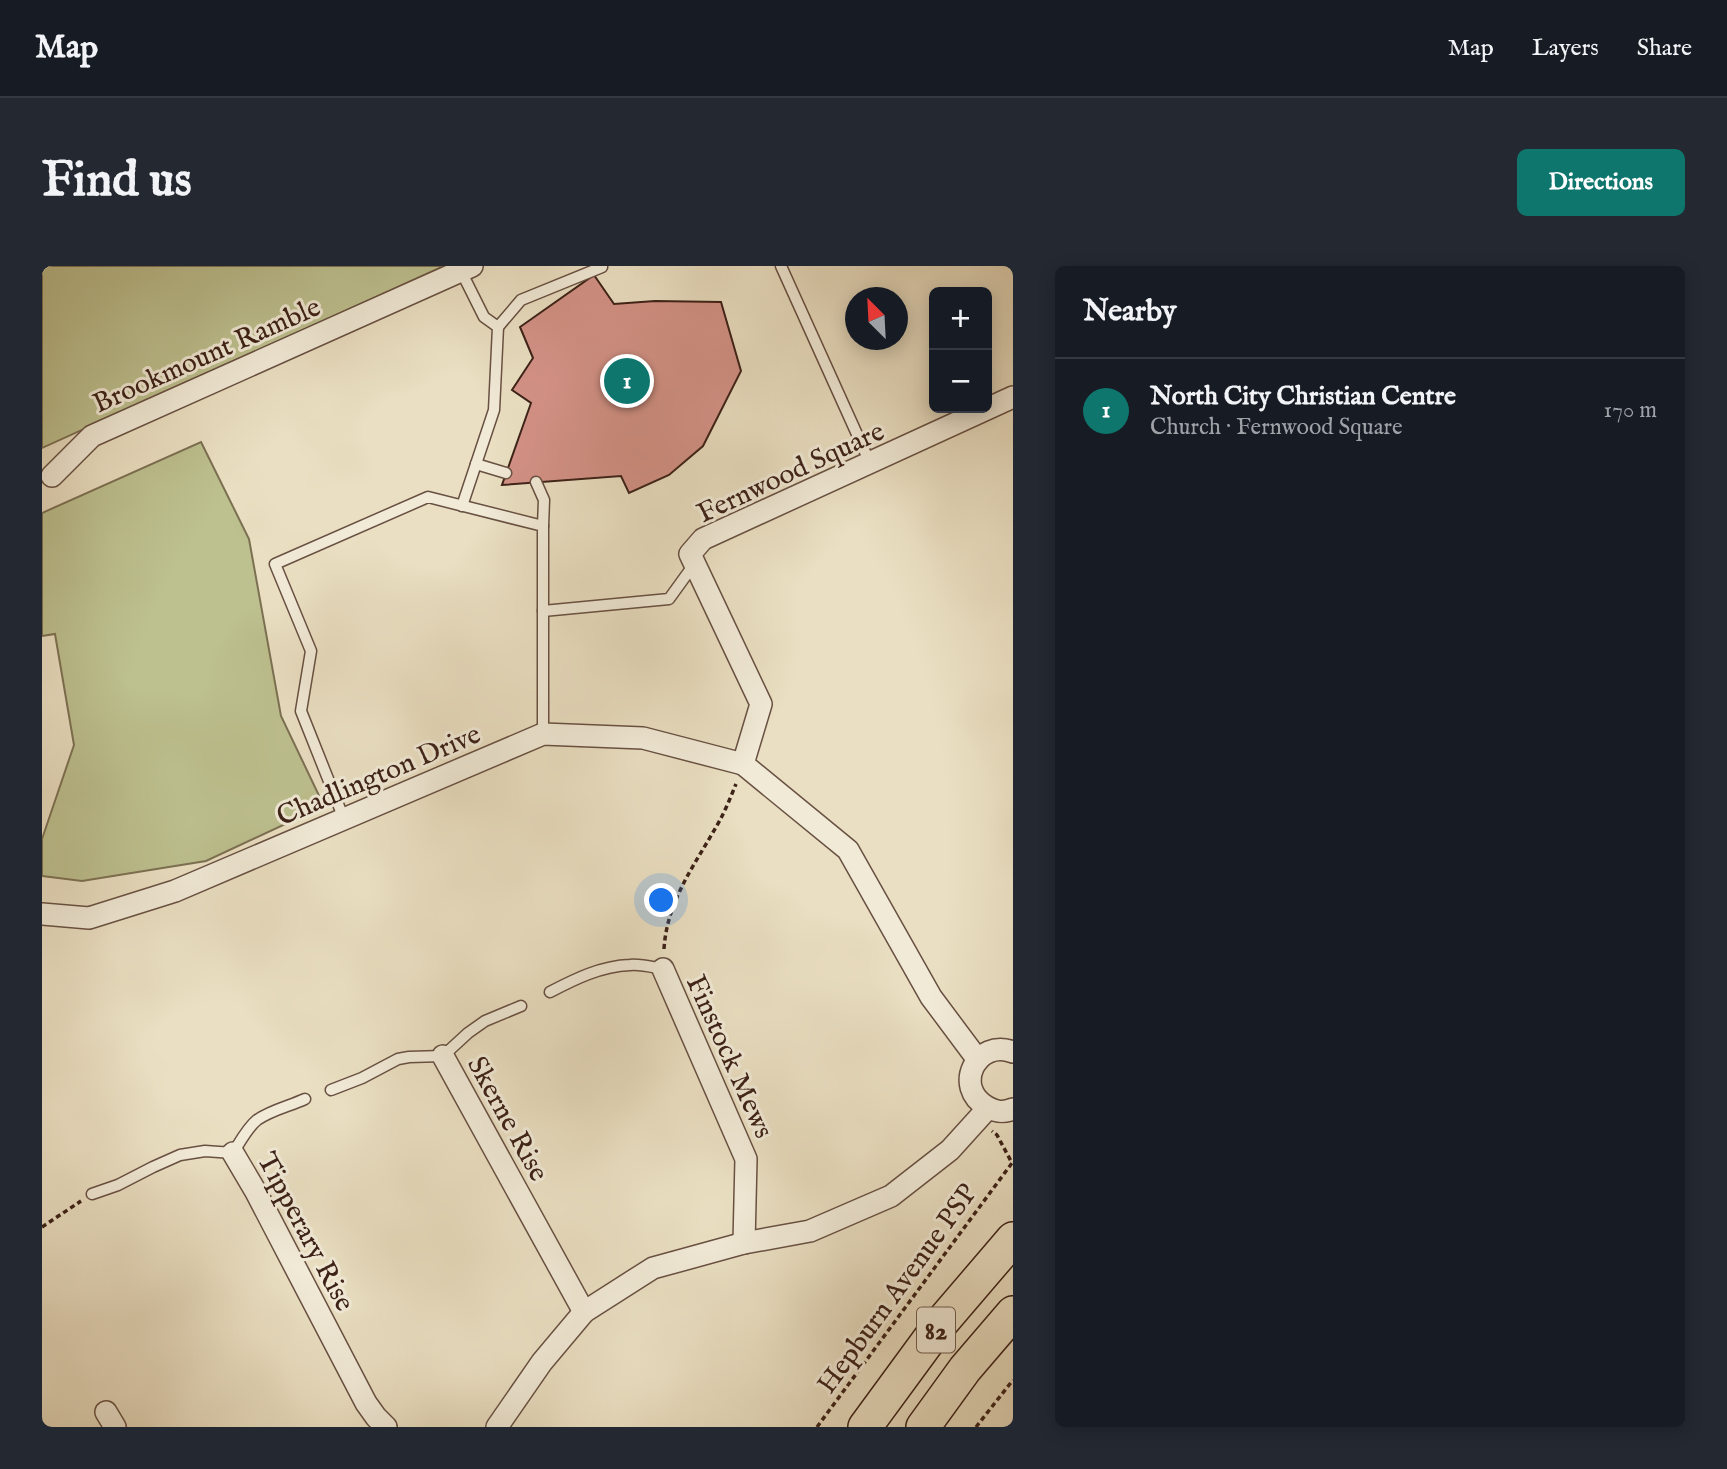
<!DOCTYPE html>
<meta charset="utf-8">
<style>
body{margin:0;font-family:"IM FELL English",serif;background:#242831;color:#f1f3f6}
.controls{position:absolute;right:21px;top:21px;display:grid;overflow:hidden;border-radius:10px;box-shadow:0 4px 18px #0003}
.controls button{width:63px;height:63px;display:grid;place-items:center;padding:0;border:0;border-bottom:2px solid #363941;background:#171b24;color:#f1f3f6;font:35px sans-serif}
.compass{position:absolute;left:803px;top:21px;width:63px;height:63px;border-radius:50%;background:#171b24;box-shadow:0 4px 18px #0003;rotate:336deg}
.you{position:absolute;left:620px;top:635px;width:24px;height:24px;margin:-18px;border:5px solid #fff;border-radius:50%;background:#1a73e8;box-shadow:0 0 0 10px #1a73e833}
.badge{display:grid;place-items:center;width:46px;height:46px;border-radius:50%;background:#0f766e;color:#fff;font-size:23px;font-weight:700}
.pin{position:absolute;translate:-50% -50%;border:4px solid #fff;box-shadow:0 2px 7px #0006}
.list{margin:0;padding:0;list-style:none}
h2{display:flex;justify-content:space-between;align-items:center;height:91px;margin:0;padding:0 28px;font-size:30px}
h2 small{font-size:23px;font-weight:400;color:#9ea1a6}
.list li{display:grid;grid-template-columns:46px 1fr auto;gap:21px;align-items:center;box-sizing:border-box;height:105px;padding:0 28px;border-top:2px solid #363941}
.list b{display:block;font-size:26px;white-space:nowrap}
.list p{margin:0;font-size:23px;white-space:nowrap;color:#9ea1a6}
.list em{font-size:23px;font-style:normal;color:#9ea1a6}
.map{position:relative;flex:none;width:971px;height:1161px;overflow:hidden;border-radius:10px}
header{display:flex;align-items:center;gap:42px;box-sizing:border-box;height:98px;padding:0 35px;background:#171b24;border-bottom:2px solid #363941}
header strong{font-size:33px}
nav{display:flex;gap:38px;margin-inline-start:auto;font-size:24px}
.intro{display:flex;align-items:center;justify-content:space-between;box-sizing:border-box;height:168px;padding:0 42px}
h1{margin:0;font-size:49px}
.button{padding:18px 32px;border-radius:10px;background:#0f766e;color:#fff;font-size:24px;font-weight:700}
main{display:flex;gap:42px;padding:0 42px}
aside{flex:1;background:#171b24;border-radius:10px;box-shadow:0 4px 18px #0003}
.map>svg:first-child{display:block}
.green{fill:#bdc08f;stroke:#7c7053;stroke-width:2}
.building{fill:#d39186;stroke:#3c2117;stroke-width:2}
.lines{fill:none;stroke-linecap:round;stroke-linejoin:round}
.service-casing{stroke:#685042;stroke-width:13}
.minor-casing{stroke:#685042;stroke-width:24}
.primary-casing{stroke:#3c2117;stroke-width:36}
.path{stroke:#3c2117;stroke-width:3.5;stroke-dasharray:5 3.5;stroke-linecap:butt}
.service{stroke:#f1ead7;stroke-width:10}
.minor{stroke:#f1ead7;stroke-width:21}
.primary{stroke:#eadfc2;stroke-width:33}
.labels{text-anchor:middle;stroke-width:6;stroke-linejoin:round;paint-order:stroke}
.shield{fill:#f1ead7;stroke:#725d51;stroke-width:2}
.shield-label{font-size:26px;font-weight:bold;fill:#3c2117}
.street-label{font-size:28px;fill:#3c2117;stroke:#f1ead7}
</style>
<header>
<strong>Map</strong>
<nav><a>Map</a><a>Layers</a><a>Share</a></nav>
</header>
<div class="intro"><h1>Find us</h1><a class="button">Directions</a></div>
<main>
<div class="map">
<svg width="971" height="1161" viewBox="0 0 971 1161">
<rect width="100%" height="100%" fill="#eadfc2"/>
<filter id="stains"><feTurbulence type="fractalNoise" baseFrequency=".00286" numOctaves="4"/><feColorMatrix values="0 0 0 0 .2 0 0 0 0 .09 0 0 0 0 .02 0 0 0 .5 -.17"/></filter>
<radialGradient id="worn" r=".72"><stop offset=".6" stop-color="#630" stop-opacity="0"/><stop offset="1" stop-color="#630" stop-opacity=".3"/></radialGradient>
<g class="green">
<polygon points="0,0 402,0 0,182"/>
<polygon points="159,176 207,273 239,450 282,540 164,595 40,615 0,610 0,573 32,479 13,368 0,370 0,247"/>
</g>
<polygon class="building" points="552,9 572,38 613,35 679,36 699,105 661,180 627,209 587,227 579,210 460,219 489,137 470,124 491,92 478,61"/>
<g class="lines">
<g class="service-casing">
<g id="service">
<polyline points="739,0 828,197"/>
<polyline points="419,5 442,51 456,61 452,144 420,240"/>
<polyline points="456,61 479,34 560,1"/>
<polyline points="434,198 464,207"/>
<polyline points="494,216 502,234 501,260"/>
<polyline points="501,345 627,333 653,297"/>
<polyline points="302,553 259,445 269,385 233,298 386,231 501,260 501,468"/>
<path d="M508 726C533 713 559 700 588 699 598 698 610 701 621 703"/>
<polyline points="289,824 320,812 356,793 367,791 401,790 426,767 443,755 479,740"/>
<path d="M50 928 76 919 111 901 138 889 163 885 191 887C198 876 205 862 215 854 229 844 248 840 263 833"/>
</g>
</g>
<g class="minor-casing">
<g id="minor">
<polyline points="10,210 50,170 430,0"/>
<polyline points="0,648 47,652 133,625 501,468 601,472 701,498"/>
<polyline points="621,703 704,893 702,977"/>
<path d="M971 786C935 772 910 821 945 841 954 846 961 847 971 843"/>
<polyline points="401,790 542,1046"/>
<polyline points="936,794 889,731 806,584 701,498 719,438 648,288 661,273 971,131"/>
<polyline points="191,887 214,926 324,1137 334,1151 344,1161"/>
<polyline points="64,1146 73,1161"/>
<polyline points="455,1161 500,1096 542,1046 611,1002 702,977 768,965 849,930 908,884 946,842"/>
</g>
</g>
<g class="primary-casing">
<g id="primary">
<polyline points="823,1161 900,1056 971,973"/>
<polyline points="881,1161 923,1103 971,1047"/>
</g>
</g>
<g class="path">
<path d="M622 683C625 633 655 596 678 554 684 543 689 530 694 518"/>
<polyline points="0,961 39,935"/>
<polyline points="775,1161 970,897 955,869 950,865"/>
<polyline points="934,1161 971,1114"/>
</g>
<use href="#service" class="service"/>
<use href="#minor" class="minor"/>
<use href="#primary" class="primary"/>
</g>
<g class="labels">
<rect class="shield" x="875" y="1041.5" width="38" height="45" rx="5"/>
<g class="shield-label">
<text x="894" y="1073">82</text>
</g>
<g class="street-label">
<text transform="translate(164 88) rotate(-24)" y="10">Brookmount Ramble</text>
<text transform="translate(748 205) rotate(-25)" y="10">Fernwood Square</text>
<text transform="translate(336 508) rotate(-23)" y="10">Chadlington Drive</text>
<text transform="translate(689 790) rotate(66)" y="10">Finstock Mews</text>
<text transform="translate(467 852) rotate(61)" y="10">Skerne Rise</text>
<text transform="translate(265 965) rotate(62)" y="10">Tipperary Rise</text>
<text transform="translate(854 1022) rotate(-54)" y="10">Hepburn Avenue PSP</text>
</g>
</g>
<rect width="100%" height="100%" filter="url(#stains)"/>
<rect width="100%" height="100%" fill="url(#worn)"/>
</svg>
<div class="controls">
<button>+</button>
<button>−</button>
</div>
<svg class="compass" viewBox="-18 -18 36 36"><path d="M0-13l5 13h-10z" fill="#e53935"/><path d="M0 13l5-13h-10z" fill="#9ea1a6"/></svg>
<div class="you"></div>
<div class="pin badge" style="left:585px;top:115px">1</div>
</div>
<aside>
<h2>Nearby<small></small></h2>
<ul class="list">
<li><span class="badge">1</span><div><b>North City Christian Centre</b><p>Church · Fernwood Square</p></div><em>170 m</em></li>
</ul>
</aside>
</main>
